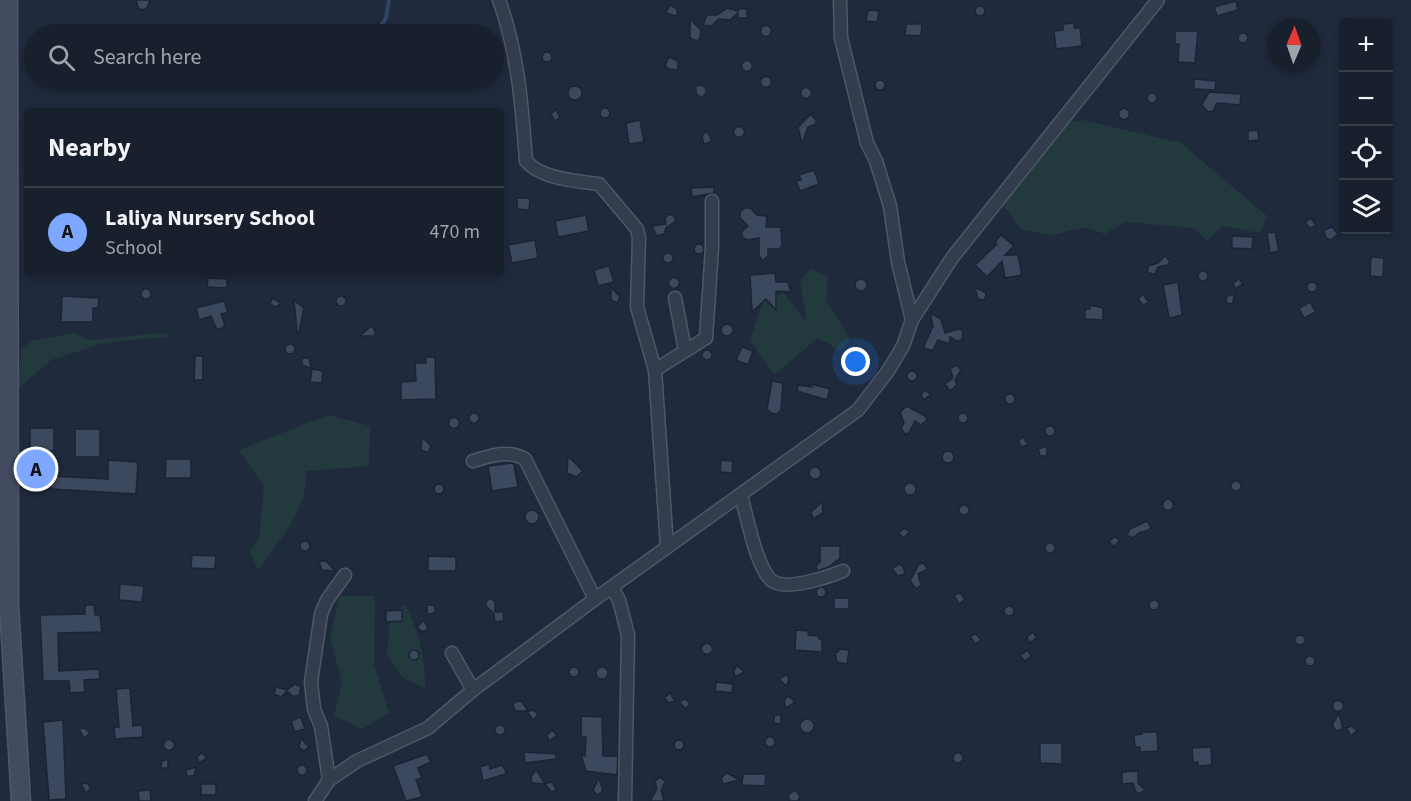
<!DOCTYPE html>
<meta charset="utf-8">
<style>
body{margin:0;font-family:"Source Sans 3",sans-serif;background:#252d3a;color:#f1f3f6}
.controls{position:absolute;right:18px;top:18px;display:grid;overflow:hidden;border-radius:6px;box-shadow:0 3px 9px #0003}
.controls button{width:54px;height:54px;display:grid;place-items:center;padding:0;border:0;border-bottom:2px solid #363e4a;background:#18202e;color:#f1f3f6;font:30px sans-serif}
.compass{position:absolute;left:1267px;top:18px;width:54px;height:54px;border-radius:50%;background:#18202e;box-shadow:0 3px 9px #0003;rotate:2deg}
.you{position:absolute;left:856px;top:362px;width:21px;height:21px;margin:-15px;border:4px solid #fff;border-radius:50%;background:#1a73e8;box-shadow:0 0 0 9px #1a73e833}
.badge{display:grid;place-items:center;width:39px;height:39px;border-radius:50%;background:#7ea7ff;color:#111;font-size:20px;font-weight:700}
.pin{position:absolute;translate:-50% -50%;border:3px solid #fff;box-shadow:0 2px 6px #0006}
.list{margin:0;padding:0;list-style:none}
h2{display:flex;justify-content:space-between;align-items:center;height:78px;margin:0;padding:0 24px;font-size:26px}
h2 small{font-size:20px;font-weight:400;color:#9fa3aa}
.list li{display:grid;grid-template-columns:39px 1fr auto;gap:18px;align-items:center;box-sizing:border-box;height:90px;padding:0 24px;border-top:2px solid #363e4a}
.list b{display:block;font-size:22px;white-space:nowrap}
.list p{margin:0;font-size:20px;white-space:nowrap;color:#9fa3aa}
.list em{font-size:20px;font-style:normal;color:#9fa3aa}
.icon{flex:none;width:33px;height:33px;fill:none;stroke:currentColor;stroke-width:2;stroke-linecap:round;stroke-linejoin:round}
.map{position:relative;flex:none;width:1411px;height:801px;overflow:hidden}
.search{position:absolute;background:#18202e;box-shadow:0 3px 9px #0003;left:24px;top:24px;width:480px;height:66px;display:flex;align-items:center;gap:15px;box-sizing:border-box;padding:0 21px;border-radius:33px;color:#9fa3aa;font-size:22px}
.panel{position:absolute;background:#18202e;box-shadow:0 3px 9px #0003;left:24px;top:108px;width:480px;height:168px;border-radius:6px}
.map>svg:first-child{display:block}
.green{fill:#22393e}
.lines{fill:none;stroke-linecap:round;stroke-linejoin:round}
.stream{stroke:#324466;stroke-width:4}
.building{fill:#3b485d;stroke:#1b2434;stroke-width:1.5}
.street-casing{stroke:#4f5768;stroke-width:15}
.secondary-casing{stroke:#4f5768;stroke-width:21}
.street{stroke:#343d4d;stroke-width:12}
.secondary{stroke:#424b60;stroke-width:18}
</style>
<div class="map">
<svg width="1411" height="801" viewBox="0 0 1411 801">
<rect width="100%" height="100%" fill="#202a3d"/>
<g class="green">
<polygon points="1083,120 1181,143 1267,216 1260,233 1222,226 1207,241 1194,228 1125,222 1105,234 1085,227 1052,235 1022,230 1001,203 1066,122"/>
<polygon points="811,268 828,277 826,300 850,339 841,351 818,338 774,375 750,340 763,301 784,293 807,323 800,281"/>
<polygon points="75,333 89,340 163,333 173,336 104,343 51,360 18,389 21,349 32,341"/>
<path d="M328 415 370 426 369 466 306 471C309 508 279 541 258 570L250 551 259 538 264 486 239 450Z"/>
<polygon points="340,596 375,596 374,664 389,713 362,729 334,716 342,682 330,638"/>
<path d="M405 604C419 631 425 657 425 688L403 678 387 655 390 620Z"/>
</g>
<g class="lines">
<polyline class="stream" points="375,34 386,18 389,0"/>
</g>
<g class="building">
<polygon points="136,0 150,0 147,8 142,10 138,7"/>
<polygon points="1236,1 1238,10 1217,16 1214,7"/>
<polygon points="670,5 677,9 677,16 666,13"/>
<circle cx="980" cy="11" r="5"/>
<polygon points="727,8 738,11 738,9 747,9 747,18 738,18 738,13 730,20 719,19 711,26 703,25 707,15 717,15"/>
<polygon points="868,10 879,11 877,22 866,21"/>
<polygon points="690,19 701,30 700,38 697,41 690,38"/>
<polygon points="1074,23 1074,28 1080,28 1082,46 1056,49 1054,31 1063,30 1063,24"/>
<polygon points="906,24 922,24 921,36 905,35"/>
<circle cx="766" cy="31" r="5.5"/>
<polygon points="1175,31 1198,31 1195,63 1178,62 1179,44 1175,44"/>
<circle cx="1243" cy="38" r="5"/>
<circle cx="547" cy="57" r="5"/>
<polygon points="669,57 678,61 678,70 669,69 665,66"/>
<circle cx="747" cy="66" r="5.5"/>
<circle cx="766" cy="82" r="5.5"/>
<polygon points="1194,79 1216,81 1215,90 1194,89"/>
<circle cx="880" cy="85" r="5"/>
<polygon points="696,85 704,86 706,89 706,93 701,98 696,93"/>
<circle cx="575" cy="93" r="7"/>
<circle cx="806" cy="93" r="5.5"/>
<polygon points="1209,92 1241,94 1240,105 1217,103 1213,111 1208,112 1202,105"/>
<circle cx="1152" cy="98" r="5"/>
<circle cx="605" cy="113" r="5"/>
<circle cx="1124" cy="114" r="5.5"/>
<polygon points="556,109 560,118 555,121 551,114"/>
<polygon points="813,112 812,116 816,120 816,124 808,127 802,144 798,127"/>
<polygon points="640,120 644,142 629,144 626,123"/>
<circle cx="739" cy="132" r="5.5"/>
<polygon points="1258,130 1259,140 1248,141 1248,131"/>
<polygon points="707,131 712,141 704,144 702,136"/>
<polygon points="814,170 819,184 800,191 796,181 801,180 799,175"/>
<polygon points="714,187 714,193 692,197 691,188"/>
<polygon points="517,198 530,198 529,210 517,209"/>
<polygon points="745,208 750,208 757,215 767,216 766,227 781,227 782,246 779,249 768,249 768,256 763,261 759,256 759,238 747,240 742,237 742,231 748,226 740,218 740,212"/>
<polygon points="669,214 674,216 676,221 666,228 664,234 657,236 652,226 666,224 665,218"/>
<polygon points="586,215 589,231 558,237 555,221"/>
<polygon points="1311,218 1316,226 1310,228 1305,223"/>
<polygon points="1332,227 1338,234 1331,240 1326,238 1324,230"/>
<polygon points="1275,232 1279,251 1270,253 1267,233"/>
<polygon points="1001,235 1014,246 1005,255 1018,255 1022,275 1005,278 1002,261 987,277 975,265 997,244 995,242"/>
<polygon points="1232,236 1253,237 1252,249 1232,248"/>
<polygon points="535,240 538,258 512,263 508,245"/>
<circle cx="699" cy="249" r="5"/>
<circle cx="668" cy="258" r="5"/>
<polygon points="1165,256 1170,261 1168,265 1158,267 1155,274 1148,273 1148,266 1158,263"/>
<polygon points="1371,257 1384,258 1383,277 1370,276"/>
<polygon points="609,266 614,282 598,286 594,270"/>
<circle cx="1203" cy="276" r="5"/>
<polygon points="775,273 776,282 788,282 791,292 776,291 776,310 766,299 752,312 750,275"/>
<circle cx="674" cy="283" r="5.5"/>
<polygon points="208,278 227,279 227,288 207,287"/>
<circle cx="861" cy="285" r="6"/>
<polygon points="1239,279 1243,284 1235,289 1233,283"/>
<polygon points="1178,282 1182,315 1169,318 1163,285"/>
<circle cx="1312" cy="287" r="5"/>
<polygon points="611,287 620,297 617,303 611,300"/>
<polygon points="975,287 986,293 985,300 978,299"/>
<circle cx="146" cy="294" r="5"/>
<polygon points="1143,294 1149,303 1143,305 1138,299"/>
<polygon points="1234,294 1233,304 1226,303 1227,296"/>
<polygon points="62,296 99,298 98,308 93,308 93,322 61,322"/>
<circle cx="341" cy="301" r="5"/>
<polygon points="272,298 281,303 276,307 270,304"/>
<polygon points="294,300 304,308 299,332 297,332"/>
<polygon points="224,301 228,312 221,314 225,325 221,329 216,328 211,316 199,320 196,308"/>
<polygon points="1310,302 1316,312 1304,318 1299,308"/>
<polygon points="1090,305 1103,308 1103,320 1085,319 1085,309 1090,309"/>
<polygon points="930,313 941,319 945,333 959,329 963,331 962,340 957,341 950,337 949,344 938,340 933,350 925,349 924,346 933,326"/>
<circle cx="727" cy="330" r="6"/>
<polygon points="370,327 373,327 376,334 373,336 360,336"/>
<circle cx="290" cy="349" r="5"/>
<polygon points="742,347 753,351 748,365 736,360"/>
<circle cx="707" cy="355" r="5"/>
<polygon points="195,356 203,356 203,380 194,380"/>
<polygon points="426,357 435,357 436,399 401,400 401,382 416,381 415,363 426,363"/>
<polygon points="302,358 309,358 311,368 302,365"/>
<polygon points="956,365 961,370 955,380 957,385 950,391 945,384 953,378 950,369"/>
<polygon points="312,369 323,371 322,383 310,382"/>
<circle cx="912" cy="376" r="5"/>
<polygon points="772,381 783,383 781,410 777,414 771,413 767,409"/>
<polygon points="807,383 830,389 827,400 797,391 798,385 812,387"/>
<polygon points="926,390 931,395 923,400 921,394"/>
<circle cx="1010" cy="399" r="5"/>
<polygon points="907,406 925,416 927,420 921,425 915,421 909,433 905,434 901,428 904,423 900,412"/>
<circle cx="474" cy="418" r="5"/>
<circle cx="963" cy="418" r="5"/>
<circle cx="454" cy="423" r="5.5"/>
<circle cx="1050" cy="431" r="5"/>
<polygon points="30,428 54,428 54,451 41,451 39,481 26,480 27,463 30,464"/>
<rect x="75" y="429" width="25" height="28"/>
<polygon points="422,437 431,446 428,453 421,450"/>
<polygon points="1023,437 1028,445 1022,447 1018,441"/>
<polygon points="1047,446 1047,456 1040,456 1038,449"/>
<circle cx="948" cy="457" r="6"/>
<polygon points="568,456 583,471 576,477 567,473"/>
<polygon points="166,459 191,459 191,478 165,478"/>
<polygon points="108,460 138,462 136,494 51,489 51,476 108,479"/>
<polygon points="721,460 733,461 732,473 720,472"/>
<polygon points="511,463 514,464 518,487 492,491 488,466"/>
<circle cx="815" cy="473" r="6"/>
<circle cx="1236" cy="486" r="5"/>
<circle cx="910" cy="489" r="6"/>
<circle cx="439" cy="489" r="5"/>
<circle cx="1168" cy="505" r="5.5"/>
<polygon points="822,502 823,513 813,519 811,512"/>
<circle cx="964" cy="510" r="5"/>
<circle cx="532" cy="517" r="7"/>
<polygon points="1147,521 1151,527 1149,530 1139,533 1133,538 1127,535 1130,529"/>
<polygon points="904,528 910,532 903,538 899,533"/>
<polygon points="1115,537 1120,540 1114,547 1109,541"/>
<circle cx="305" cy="546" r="5"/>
<circle cx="1050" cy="548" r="5"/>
<polygon points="820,546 840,546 840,558 829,567 817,571 816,566 820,562"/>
<polygon points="192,555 216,556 215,569 191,568"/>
<polygon points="428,556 456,557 456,571 428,571"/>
<polygon points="322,561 326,561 335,571 322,570 319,563"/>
<polygon points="923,563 928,569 918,574 921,585 916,589 910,581 919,564"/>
<polygon points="899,564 903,566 905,574 898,576 892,569"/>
<polygon points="120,584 144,586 142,602 119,600"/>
<circle cx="821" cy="592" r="5"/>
<polygon points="960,593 965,599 959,604 954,595"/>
<polygon points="489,598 495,601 495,612 503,612 504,621 495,622 494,614 485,605"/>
<rect x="834" y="598" width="15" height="11"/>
<circle cx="1154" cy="605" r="5"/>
<polygon points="85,605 94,605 95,615 100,615 102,632 58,633 59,671 99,669 100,679 84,680 85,692 70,693 69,681 43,681 40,615 85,614"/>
<polygon points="427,605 434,605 436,612 427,615"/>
<circle cx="1009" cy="611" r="5"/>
<polygon points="402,610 402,621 386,622 386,611"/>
<polygon points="424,620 428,629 422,632 417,627"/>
<polygon points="796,630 809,631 808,635 819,636 819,639 822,639 822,652 795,650"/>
<polygon points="1033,632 1037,638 1029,643 1027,637"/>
<polygon points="976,634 981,640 975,644 970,636"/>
<circle cx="1300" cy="640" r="5"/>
<circle cx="707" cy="649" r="5.5"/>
<polygon points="839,649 849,650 847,664 837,662 835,652 838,652"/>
<polygon points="1028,650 1031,656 1025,661 1020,655"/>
<circle cx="414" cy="655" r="5"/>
<circle cx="1310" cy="661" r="5"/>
<polygon points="737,665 744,672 735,677 734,671"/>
<circle cx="602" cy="673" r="6"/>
<circle cx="574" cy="672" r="5"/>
<polygon points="787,674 789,680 786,686 779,679"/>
<polygon points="716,682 733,684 732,693 715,691"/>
<polygon points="295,684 301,687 299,696 292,696 287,691 281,697 274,694 276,687 287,690"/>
<polygon points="130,688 133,726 142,725 143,737 115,739 114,727 119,727 116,689"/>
<polygon points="670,693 675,701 669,703 664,698"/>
<polygon points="787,696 793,699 794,703 786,708 784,701"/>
<polygon points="686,699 690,704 685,709 679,701"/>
<circle cx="1338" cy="706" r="5.5"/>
<polygon points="517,701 522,702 528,711 515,711 513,704"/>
<polygon points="534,710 538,715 533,720 527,712"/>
<polygon points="1339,713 1343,729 1336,731 1332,725"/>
<polygon points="781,714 781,724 774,723 774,716"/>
<polygon points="581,716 602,717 603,756 618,756 617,775 586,771 581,755 585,756 586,737 581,737"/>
<polygon points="301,717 305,729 295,732 291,721"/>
<circle cx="807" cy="726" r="7"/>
<polygon points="63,720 66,799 49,800 43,722"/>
<circle cx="500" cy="730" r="5"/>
<polygon points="1352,726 1357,731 1351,736 1346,728"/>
<polygon points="85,728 90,733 84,738 79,729"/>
<polygon points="552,730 557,735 549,741 547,735"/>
<polygon points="1142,732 1157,732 1158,751 1140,752 1140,747 1135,747 1134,735 1142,734"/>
<circle cx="770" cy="742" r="5"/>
<polygon points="301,738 309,747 304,751 299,747"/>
<circle cx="169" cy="745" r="5.5"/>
<circle cx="679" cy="745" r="5"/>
<polygon points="1040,743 1062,743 1062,764 1040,763"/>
<polygon points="1211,747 1212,765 1198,766 1198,762 1193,762 1192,748"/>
<polygon points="524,752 556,754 556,759 525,763"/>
<polygon points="202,753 207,758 199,763 197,757"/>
<circle cx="958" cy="758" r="5"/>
<polygon points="427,754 431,762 418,768 422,778 416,780 422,797 406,801 393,766"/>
<polygon points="168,759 168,768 161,768 162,761"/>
<polygon points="489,764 490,769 502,765 506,771 505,774 483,781 480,767"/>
<circle cx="302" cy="770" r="5"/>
<polygon points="196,767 194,776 187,776 186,770"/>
<polygon points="536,769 545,784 552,782 557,790 551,792 545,784 532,783 531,777"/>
<polygon points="1138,771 1138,783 1145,790 1139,794 1136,792 1133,783 1122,784 1122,772"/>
<polygon points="727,773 740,780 723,784 721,778"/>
<polygon points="743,774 766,774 765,786 742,785"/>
<polygon points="661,777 665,782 661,790 664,801 650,801 657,789 655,781"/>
<polygon points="599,778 603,791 597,795 593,790"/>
<polygon points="87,783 91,788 86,793 81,784"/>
<rect x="201" y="784" width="15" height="11"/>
<polygon points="150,790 151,801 139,801 138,791"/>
<polygon points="795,790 800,796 798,801 790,801 788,795"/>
</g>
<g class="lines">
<g class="street-casing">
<g id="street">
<path d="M499 0C518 52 522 106 526 161 541 179 577 181 599 184L637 229 639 238 637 307 655 370 667 547"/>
<polyline points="840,0 841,38 867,143 876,161 890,206 898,262 912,320"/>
<polyline points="675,298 685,350"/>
<polyline points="655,370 706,338 712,248 712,201"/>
<path d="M473 461C491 456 507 449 525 459L595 599"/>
<path d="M741 496C747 516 756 566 771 580 784 592 828 577 843 571"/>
<polyline points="612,588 619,600 628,635 625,801"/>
<polyline points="452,653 473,690"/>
<polyline points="329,780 321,726 314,709 311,682 321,614 327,600 345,575"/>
<polyline points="315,801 329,780 357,761 428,728 473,690 595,599 858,410 888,371 903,346 912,320 952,258 1158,0"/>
</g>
</g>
<g class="secondary-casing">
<polyline id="secondary" points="8,0 9,606 21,801"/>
</g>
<use href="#street" class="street"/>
<use href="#secondary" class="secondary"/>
</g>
</svg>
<div class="controls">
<button>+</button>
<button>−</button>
<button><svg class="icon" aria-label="locate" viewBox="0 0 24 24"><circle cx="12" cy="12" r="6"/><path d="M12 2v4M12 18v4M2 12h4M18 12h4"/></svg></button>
<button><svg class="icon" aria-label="layers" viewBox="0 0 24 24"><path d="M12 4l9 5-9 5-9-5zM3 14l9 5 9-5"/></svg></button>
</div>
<svg class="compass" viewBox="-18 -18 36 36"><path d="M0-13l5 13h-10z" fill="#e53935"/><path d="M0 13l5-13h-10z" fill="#9fa3aa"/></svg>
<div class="you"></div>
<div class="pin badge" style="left:36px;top:469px">A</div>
<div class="search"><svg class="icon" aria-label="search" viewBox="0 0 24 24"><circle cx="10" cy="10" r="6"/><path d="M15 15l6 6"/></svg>Search here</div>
<section class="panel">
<h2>Nearby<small></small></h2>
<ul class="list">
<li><span class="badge">A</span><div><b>Laliya Nursery School</b><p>School</p></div><em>470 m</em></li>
</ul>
</section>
</div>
